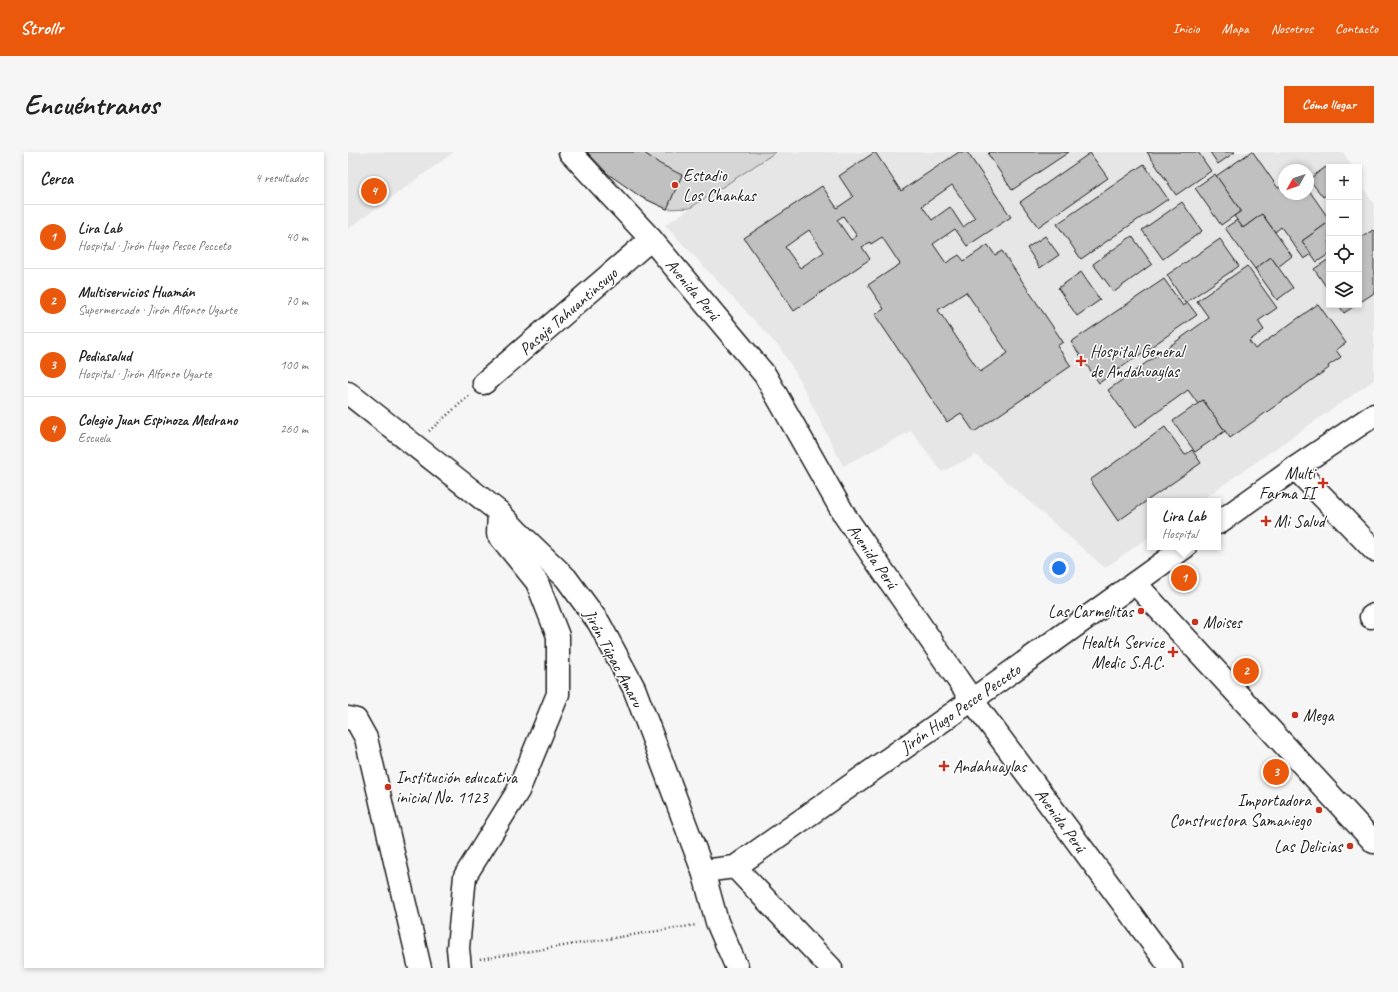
<!DOCTYPE html>
<html lang="es">
<meta charset="utf-8">
<style>
body{margin:0;font-family:Caveat,sans-serif;background:#f6f6f6;color:#222}
.controls{position:absolute;right:12px;top:12px;display:grid;overflow:hidden;border-radius:0px;box-shadow:0 2px 6px #0003}
.controls button{width:36px;height:36px;display:grid;place-items:center;padding:0;border:0;border-bottom:1px solid #e0e0e0;background:#fff;color:#222;font:20px sans-serif}
.compass{position:absolute;left:930px;top:12px;width:36px;height:36px;border-radius:50%;background:#fff;box-shadow:0 2px 6px #0003;rotate:230deg}
.you{position:absolute;left:711px;top:416px;width:14px;height:14px;margin:-10px;border:3px solid #fff;border-radius:50%;background:#1a73e8;box-shadow:0 0 0 6px #1a73e833}
.badge{display:grid;place-items:center;width:26px;height:26px;border-radius:50%;background:#ea580c;color:#fff;font-size:13px;font-weight:700}
.pin{position:absolute;translate:-50% -50%;border:2px solid #fff;box-shadow:0 1px 4px #0006}
.popup{position:absolute;left:799px;top:346px;width:74px;height:52px;box-sizing:border-box;display:grid;place-content:center;border-radius:0px;background:#fff;filter:drop-shadow(0 1px 3px #0005);font-size:13px;white-space:nowrap;color:#767676}
.popup b{font-size:15px;color:#222}
.popup::after{content:'';position:absolute;left:50%;top:100%;margin-left:-8px;border:8px solid transparent;border-top-color:#fff}
.list{margin:0;padding:0;list-style:none}
h2{display:flex;justify-content:space-between;align-items:center;height:52px;margin:0;padding:0 16px;font-size:17px}
h2 small{font-size:13px;font-weight:400;color:#767676}
.list li{display:grid;grid-template-columns:26px 1fr auto;gap:12px;align-items:center;box-sizing:border-box;height:64px;padding:0 16px;border-top:1px solid #e0e0e0}
.list b{display:block;font-size:15px;white-space:nowrap}
.list p{margin:0;font-size:13px;white-space:nowrap;color:#767676}
.list em{font-size:13px;font-style:normal;color:#767676}
.icon{flex:none;width:22px;height:22px;fill:none;stroke:currentColor;stroke-width:2;stroke-linecap:round;stroke-linejoin:round}
.map{position:relative;flex:none;width:1026px;height:816px;overflow:hidden;border-radius:0px}
header{display:flex;align-items:center;gap:24px;box-sizing:border-box;height:56px;padding:0 20px;background:#ea580c;color:#fff}
header strong{font-size:19px}
nav{display:flex;gap:22px;margin-inline-start:auto;font-size:14px}
.intro{display:flex;align-items:center;justify-content:space-between;box-sizing:border-box;height:96px;padding:0 24px}
h1{margin:0;font-size:28px}
.button{padding:10px 18px;border-radius:0px;background:#ea580c;color:#fff;font-size:14px;font-weight:700}
main{display:flex;gap:24px;padding:0 24px}
aside{flex:1;background:#fff;border-radius:0px;box-shadow:0 2px 6px #0003}
.map>svg:first-child{display:block}
.built{fill:#e6e6e6;fill-rule:evenodd}
.green{fill:#d6d6d6;stroke:#797979}
.building{fill:#c0c0c0;stroke:#1c1c1c;fill-rule:evenodd}
.lines{fill:none;stroke-linecap:round;stroke-linejoin:round}
.minor-casing{stroke:#1c1c1c;stroke-width:25}
.path{stroke:#1c1c1c;stroke-width:2.5;stroke-dasharray:1 3;stroke-linecap:butt}
.minor{stroke:#fff;stroke-width:22}
.poi-dot{fill:#c8321e;stroke:#fff;stroke-width:1.5}
.labels{text-anchor:middle;stroke-width:3;stroke-linejoin:round;paint-order:stroke}
.poi-label{font-size:17px;fill:#1c1c1c;stroke:#fff;text-anchor:start}
.street-label{font-size:17px;fill:#1c1c1c;stroke:#fff}
</style>
<header>
<strong>Strollr</strong>
<nav><a>Inicio</a><a>Mapa</a><a>Nosotros</a><a>Contacto</a></nav>
</header>
<div class="intro"><h1>Encuéntranos</h1><a class="button">Cómo llegar</a></div>
<main>
<aside>
<h2>Cerca<small>4 resultados</small></h2>
<ul class="list">
<li><span class="badge">1</span><div><b>Lira Lab</b><p>Hospital · Jirón Hugo Pesce Pecceto</p></div><em>40 m</em></li>
<li><span class="badge">2</span><div><b>Multiservicios Huamán</b><p>Supermercado · Jirón Alfonso Ugarte</p></div><em>70 m</em></li>
<li><span class="badge">3</span><div><b>Pediasalud</b><p>Hospital · Jirón Alfonso Ugarte</p></div><em>100 m</em></li>
<li><span class="badge">4</span><div><b>Colegio Juan Espinoza Medrano</b><p>Escuela</p></div><em>260 m</em></li>
</ul>
</aside>
<div class="map">
<svg width="1026" height="816" viewBox="0 0 1026 816">
<rect width="100%" height="100%" fill="#f6f6f6"/>
<filter id="ink" filterUnits="userSpaceOnUse"><feTurbulence type="fractalNoise" baseFrequency=".025" numOctaves="2"/><feDisplacementMap in="SourceGraphic" scale="8" xChannelSelector="R" yChannelSelector="G"/><feConvolveMatrix kernelMatrix="1 2 1 2 8 2 1 2 1" color-interpolation-filters="sRGB"/></filter>
<g filter="url(#ink)">
<g class="built">
<polygon points="0,0 106,0 0,77"/>
<path d="M428 0H995L1004 15H981V153H1011V28L1026 53V228L852 349H802V384L757 416 628 303 594 320 563 279 495 314 449 223 432 196 317 73ZM936 18H960V42H936Z"/>
</g>
<polygon class="green" points="239,0 428,0 342,56 319,57 293,45"/>
<g class="building">
<polygon points="239,0 295,0 312,12 334,23 319,57 293,45 260,22"/>
<path d="M527 0 553 39 611 0H619L663 65 619 94 607 77 585 92 598 111 611 103 616 109 640 93 647 103 654 99 715 190 709 194 723 214 626 280 613 261 599 270 527 163 536 157 520 133 552 112 534 85 523 92 522 90 514 95 522 107 446 159 396 86 474 34 489 56 505 45 491 24ZM604 33 627 66 615 75 602 55 584 68 574 54ZM495 64 509 84 503 88 489 68ZM461 78 476 100 452 116 437 95ZM618 140 660 201 632 220 590 158Z"/>
<polygon points="642,0 721,0 664,38 640,2"/>
<polygon points="799,0 850,0 863,19 828,43"/>
<polygon points="862,0 887,0 870,12"/>
<polygon points="903,0 905,0 930,36 936,32 936,42 960,42 960,37 981,67 981,70 954,89 964,102 956,107 933,75 927,80 914,62 895,76 886,64 893,59 868,24"/>
<polygon points="742,1 760,26 690,75 672,50"/>
<polygon points="796,12 820,47 733,107 709,72"/>
<polygon points="978,15 981,19 981,41 975,45 961,27"/>
<polygon points="867,22 893,59 873,73 847,36"/>
<polygon points="834,50 854,79 815,107 794,78"/>
<polygon points="914,62 944,104 930,115 923,105 907,117 877,76 889,68 895,76"/>
<polygon points="981,70 981,102 969,110 954,89"/>
<polygon points="1025,78 1026,80 1026,141 1011,151 1011,87"/>
<polygon points="697,84 711,103 692,116 679,96"/>
<polygon points="784,84 804,112 766,140 745,112"/>
<polygon points="872,87 891,114 837,151 819,123"/>
<polygon points="923,105 945,136 929,148 907,117"/>
<polygon points="981,107 981,139 966,117"/>
<polygon points="899,114 929,156 910,169 916,178 901,189 907,197 970,152 998,191 988,198 993,205 980,214 981,216 882,286 855,248 850,252 840,238 787,276 760,238 861,166 849,149"/>
<polygon points="733,120 752,148 729,164 710,136"/>
<polygon points="816,127 835,154 840,151 849,163 751,231 723,190"/>
<polygon points="991,153 1008,153 996,161"/>
<polygon points="855,248 877,279 847,300 825,269"/>
<polygon points="817,275 837,303 844,298 853,311 770,369 742,328"/>
</g>
<g class="lines">
<g class="minor-casing">
<g id="minor">
<polyline points="222,0 303,87 417,223 497,364 624,548 823,816"/>
<polyline points="136,231 303,87"/>
<polyline points="0,241 151,360 171,381 218,426 251,471 286,536 355,719 369,770 389,816"/>
<polyline points="947,316 1026,398"/>
<polyline points="870,371 947,316 1026,263"/>
<polyline points="787,431 1026,690"/>
<polyline points="1023,465 1026,463"/>
<polyline points="0,566 8,568 18,586 72,816"/>
<polyline points="387,715 483,816"/>
<polyline points="355,719 387,715 624,548 837,395"/>
<polyline points="112,816 110,796 117,724 170,639 210,542 210,484 189,430 150,382 151,360"/>
</g>
</g>
<g class="path">
<polyline points="81,279 121,244"/>
<polyline points="132,807 348,773"/>
</g>
<use href="#minor" class="minor"/>
</g>
</g>
<g class="poi-dot">
<circle cx="327" cy="33" r="4"/>
<path d="M731 203h4v4h4v4h-4v4h-4v-4h-4v-4h4z"/>
<path d="M973 325h4v4h4v4h-4v4h-4v-4h-4v-4h4z"/>
<path d="M916 363h4v4h4v4h-4v4h-4v-4h-4v-4h4z"/>
<circle cx="793" cy="459" r="4"/>
<circle cx="847" cy="470" r="4"/>
<path d="M823 494h4v4h4v4h-4v4h-4v-4h-4v-4h4z"/>
<circle cx="947" cy="563" r="4"/>
<path d="M594 608h4v4h4v4h-4v4h-4v-4h-4v-4h4z"/>
<circle cx="40" cy="635" r="4"/>
<circle cx="971" cy="658" r="4"/>
<circle cx="1002" cy="694" r="4"/>
</g>
<g class="labels">
<g class="poi-label">
<text x="335" y="29">Estadio<tspan x="335" dy="20">Los Chankas</tspan></text>
<text x="742" y="205">Hospital General<tspan x="742" dy="20">de Andahuaylas</tspan></text>
<text x="967" y="327" text-anchor="end">Multi<tspan x="967" dy="20">Farma II</tspan></text>
<text x="926" y="375">Mi Salud</text>
<text x="785" y="465" text-anchor="end">Las Carmelitas</text>
<text x="855" y="476">Moises</text>
<text x="816" y="496" text-anchor="end">Health Service<tspan x="816" dy="20">Medic S.A.C.</tspan></text>
<text x="955" y="569">Mega</text>
<text x="605" y="620">Andahuaylas</text>
<text x="48" y="631">Institución educativa<tspan x="48" dy="20">inicial No. 1123</tspan></text>
<text x="963" y="654" text-anchor="end">Importadora<tspan x="963" dy="20">Constructora Samaniego</tspan></text>
<text x="994" y="700" text-anchor="end">Las Delicias</text>
</g>
<g class="street-label">
<text transform="translate(345 137) rotate(50)" y="6">Avenida Perú</text>
<text transform="translate(220 159) rotate(-41)" y="6">Pasaje Tahuantinsuyo</text>
<text transform="translate(525 404) rotate(55)" y="6">Avenida Perú</text>
<text transform="translate(266 506) rotate(62)" y="6">Jirón Túpac Amaru</text>
<text transform="translate(612 556) rotate(-35)" y="6">Jirón Hugo Pesce Pecceto</text>
<text transform="translate(713 668) rotate(54)" y="6">Avenida Perú</text>
</g>
</g>
</svg>
<div class="controls">
<button>+</button>
<button>−</button>
<button><svg class="icon" aria-label="locate" viewBox="0 0 24 24"><circle cx="12" cy="12" r="6"/><path d="M12 2v4M12 18v4M2 12h4M18 12h4"/></svg></button>
<button><svg class="icon" aria-label="layers" viewBox="0 0 24 24"><path d="M12 4l9 5-9 5-9-5zM3 14l9 5 9-5"/></svg></button>
</div>
<svg class="compass" viewBox="-18 -18 36 36"><path d="M0-13l5 13h-10z" fill="#e53935"/><path d="M0 13l5-13h-10z" fill="#767676"/></svg>
<div class="you"></div>
<div class="pin badge" style="left:836px;top:426px">1</div>
<div class="popup"><b>Lira Lab</b>Hospital</div>
<div class="pin badge" style="left:898px;top:519px">2</div>
<div class="pin badge" style="left:928px;top:620px">3</div>
<div class="pin badge" style="left:26px;top:39px">4</div>
</div>
</main>
